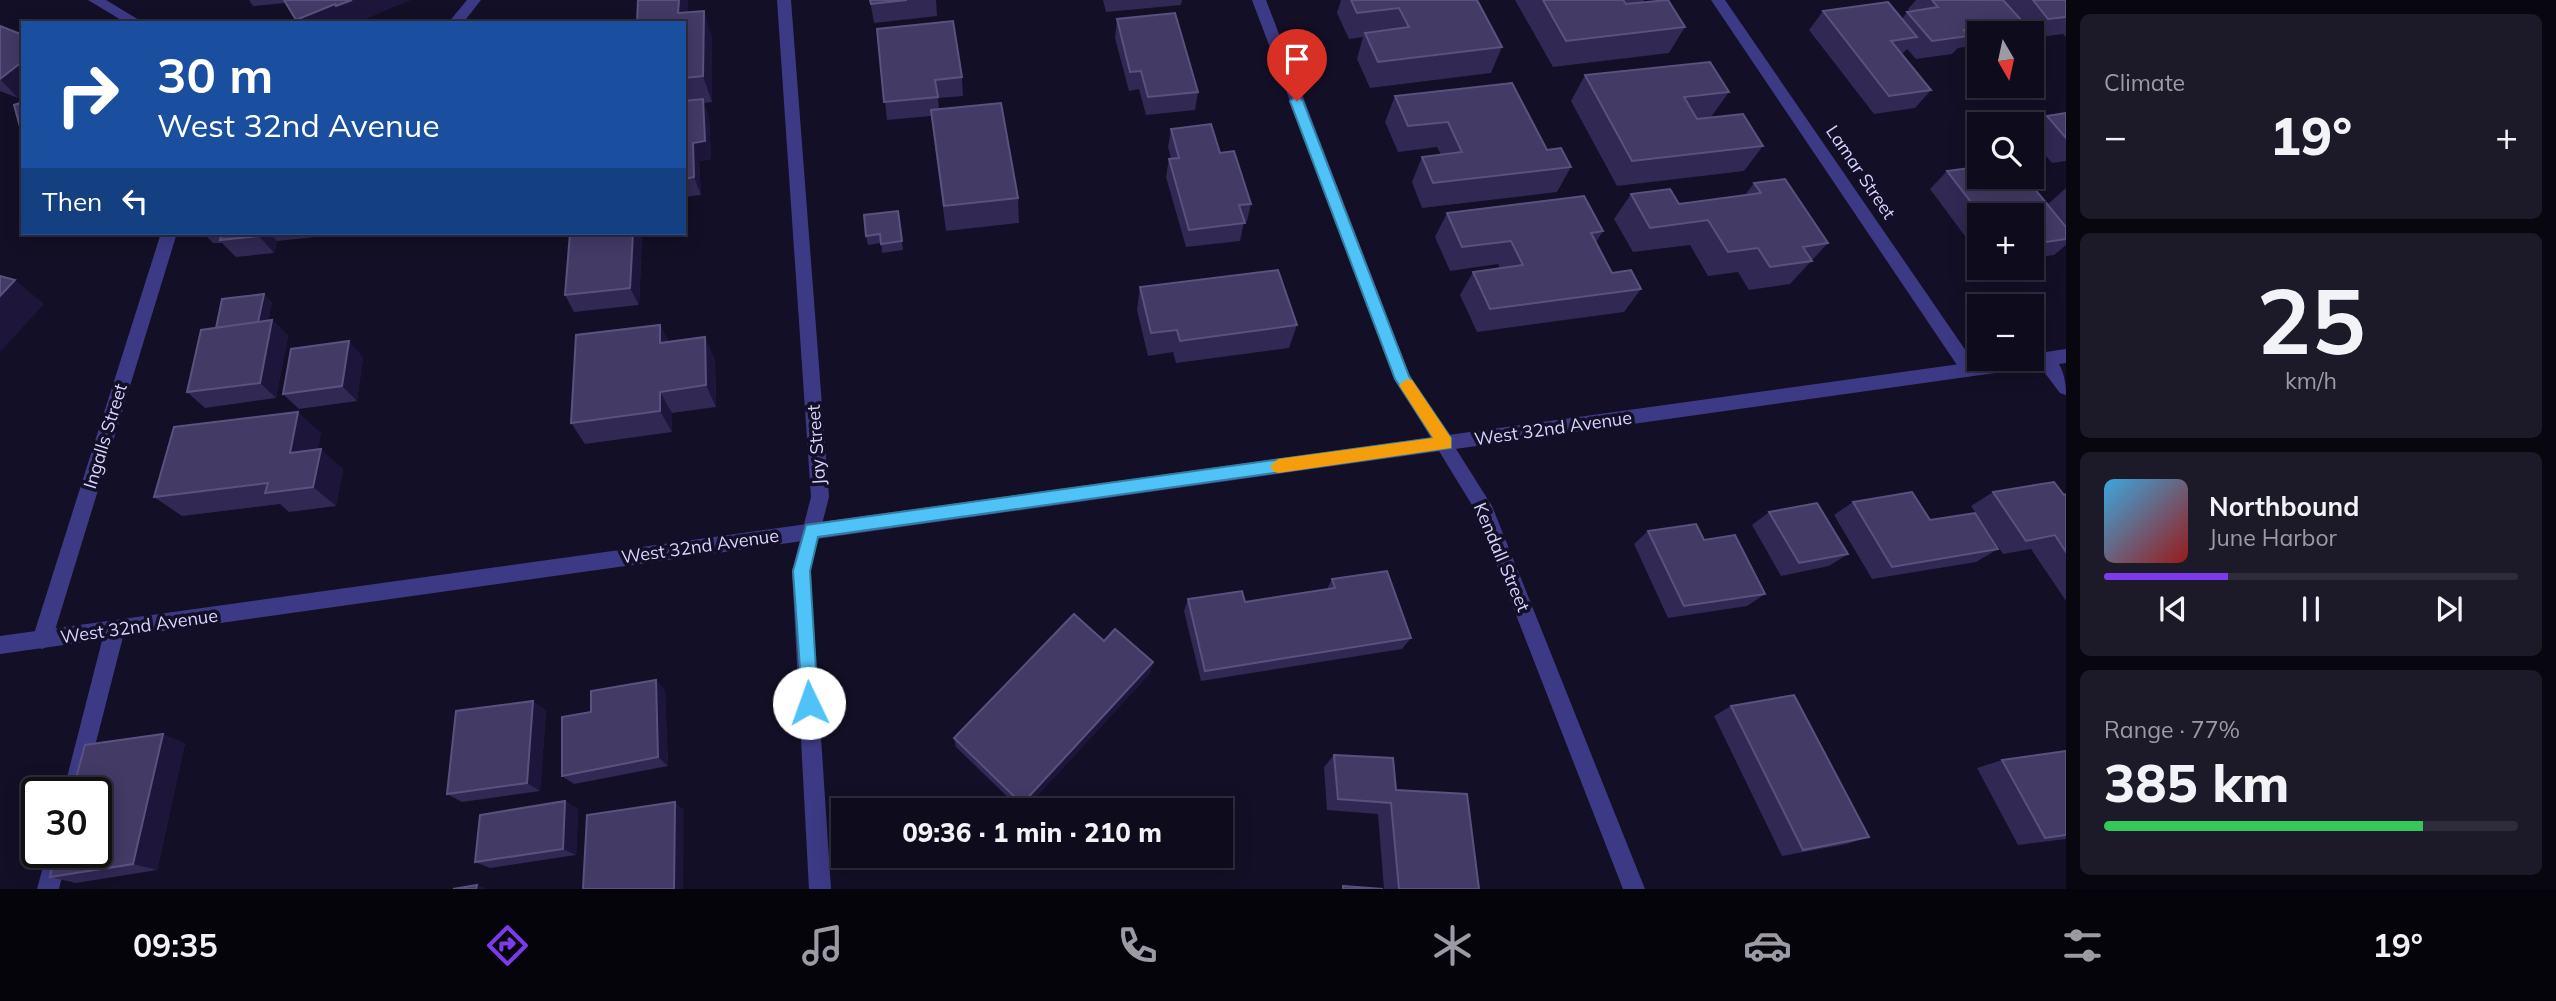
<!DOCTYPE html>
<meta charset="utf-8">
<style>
:root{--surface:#0e0b1c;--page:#1c1929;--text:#f1f3f6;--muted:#9b9ba3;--line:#2e2b3b;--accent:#7c3aed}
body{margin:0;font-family:Mulish,sans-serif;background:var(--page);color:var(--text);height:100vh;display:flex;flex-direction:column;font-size:26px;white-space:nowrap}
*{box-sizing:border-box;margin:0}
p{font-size:23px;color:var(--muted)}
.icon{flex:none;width:38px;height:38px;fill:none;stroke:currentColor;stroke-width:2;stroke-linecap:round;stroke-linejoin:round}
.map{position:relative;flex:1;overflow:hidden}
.details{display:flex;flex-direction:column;gap:14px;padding:14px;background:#08060f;width:490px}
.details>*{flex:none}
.guide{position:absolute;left:21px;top:21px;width:665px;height:214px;border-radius:0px;box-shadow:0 4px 18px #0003,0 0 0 2px var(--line);background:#1a4fa0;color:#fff;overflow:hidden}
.needle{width:46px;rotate:171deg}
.tools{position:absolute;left:1967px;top:21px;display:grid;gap:14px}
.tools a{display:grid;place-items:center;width:77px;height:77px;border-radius:0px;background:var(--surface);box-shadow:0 4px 18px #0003,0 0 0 2px var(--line);font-size:35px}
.speed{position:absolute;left:21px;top:777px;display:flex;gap:14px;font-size:35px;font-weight:700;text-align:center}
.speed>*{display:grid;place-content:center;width:91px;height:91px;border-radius:50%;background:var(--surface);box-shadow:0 4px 18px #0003,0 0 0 2px var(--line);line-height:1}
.speed .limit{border:4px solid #111;border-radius:10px;background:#fff;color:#111}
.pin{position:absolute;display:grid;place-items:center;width:60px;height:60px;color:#fff;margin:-72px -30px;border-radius:50% 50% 50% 0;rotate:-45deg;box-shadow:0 0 7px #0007}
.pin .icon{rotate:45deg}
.me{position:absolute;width:77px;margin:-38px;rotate:357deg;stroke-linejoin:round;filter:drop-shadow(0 0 5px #0008)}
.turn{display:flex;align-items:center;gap:24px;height:147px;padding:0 21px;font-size:32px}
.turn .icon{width:91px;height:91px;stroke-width:2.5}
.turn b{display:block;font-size:49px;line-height:60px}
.then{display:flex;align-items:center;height:66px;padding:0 21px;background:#0003;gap:14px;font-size:26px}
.big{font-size:52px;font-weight:800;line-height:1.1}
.details .widget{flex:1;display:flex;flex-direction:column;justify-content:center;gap:10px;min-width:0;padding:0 24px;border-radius:10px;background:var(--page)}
.details .dial{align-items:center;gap:0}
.dial b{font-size:91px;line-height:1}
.song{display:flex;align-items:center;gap:21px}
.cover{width:84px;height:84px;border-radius:10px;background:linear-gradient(135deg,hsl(200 70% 55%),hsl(0 70% 35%))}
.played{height:7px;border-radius:4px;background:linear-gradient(90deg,var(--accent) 30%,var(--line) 30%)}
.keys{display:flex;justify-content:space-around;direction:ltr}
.heat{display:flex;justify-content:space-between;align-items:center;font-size:38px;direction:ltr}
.charge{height:10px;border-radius:5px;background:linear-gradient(90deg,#34c759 77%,var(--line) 0)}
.trip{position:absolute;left:831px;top:798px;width:402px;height:70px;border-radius:0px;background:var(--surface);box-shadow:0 4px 18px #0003,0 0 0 2px var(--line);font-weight:800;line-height:70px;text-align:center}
.tabs{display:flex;height:112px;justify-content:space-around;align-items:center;background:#06040b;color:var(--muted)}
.tabs .icon{width:49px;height:49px}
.tabs .selected{color:var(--accent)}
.tabs b{font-size:32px;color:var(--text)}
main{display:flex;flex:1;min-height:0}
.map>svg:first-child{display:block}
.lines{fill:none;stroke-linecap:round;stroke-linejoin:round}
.service{fill:#3d3a85;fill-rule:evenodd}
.minor{fill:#3d3a85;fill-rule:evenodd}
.tertiary{fill:#3d3a85;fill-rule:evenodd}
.wall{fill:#312854}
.shaded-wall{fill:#1d163a}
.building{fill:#433a66;stroke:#5a527e;stroke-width:2}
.route{fill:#4fc3f7;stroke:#337fa1;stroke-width:2}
.slow{fill:#f59e0b}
.labels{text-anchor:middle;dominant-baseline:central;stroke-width:7;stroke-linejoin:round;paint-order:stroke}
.street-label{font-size:18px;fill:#d9d4ff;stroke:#130f26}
</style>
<main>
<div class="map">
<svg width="2066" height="889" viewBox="0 0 2066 889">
<rect width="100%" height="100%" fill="#130f26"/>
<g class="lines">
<g class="service">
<path d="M115 620 122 623 125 629 83 793H63L105 629 108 623Z"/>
<path d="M47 852H68L59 889H37Z"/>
</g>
<g class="minor">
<path d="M88 0H106L144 23H126Z"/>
<path d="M467 0H481L463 23H448Z"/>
<path d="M777 0H791L829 497 810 571 831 889H809L792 571 811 497Z"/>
<path d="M1252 0H1266L1410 376 1492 506 1645 889H1623L1475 510 1395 379Z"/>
<path d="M1711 0H1725L1975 364 1977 369 1975 374H1963Z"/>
<path d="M161 233H177L52 640 49 646 42 649 35 646 32 640Z"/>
<path d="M2044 352C2062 358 2066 379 2066 395L2060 393 2038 364 2036 359 2038 354Z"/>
</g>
<path class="tertiary" d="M2066 349V363L0 654V636L1996 359H2032V354Z"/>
</g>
<g class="wall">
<path d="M249 0H410L355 23H298L285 3 253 6Z"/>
<path d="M870 0H936L937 16 874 23Z"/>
<path d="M1103 0H1182L1181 5 1106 12Z"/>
<path d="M1341 0H1477L1502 47 1491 73 1370 88 1357 59 1363 37 1349 39 1337 13Z"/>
<path d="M1515 0H1644L1643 2 1685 27 1669 53 1553 67Z"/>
<path d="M1916 0H2066V37L2063 34 2032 38V33H2027L2020 25 2013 33H1979V45L1958 48 1952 54 1916 59 1907 49 1902 54 1931 90 1915 108 1874 114 1809 30 1823 11 1902 19 1907 12 1910 11 1908 9Z"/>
<path d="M688 12 712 37V102L704 103 709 117 711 159 699 161 701 195 684 197V23Z"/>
<path d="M1117 19 1198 92 1195 110 1146 115 1139 89 1129 91 1115 38Z"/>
<path d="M0 26 18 98 0 91Z"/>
<path d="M877 29 962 77 963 96 938 98 939 109 1018 198 1019 223 946 231 931 116 887 120Z"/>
<path d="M1585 75 1729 92 1711 117 1763 146 1744 171 1617 186 1571 101Z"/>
<path d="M1395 96 1547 150 1571 167 1557 192 1422 208 1412 182 1422 157 1441 155 1437 147 1398 152 1385 122Z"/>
<path d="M2066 113V161L2052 163 2032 139V130L2047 116Z"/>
<path d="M1171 129 1220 153 1251 204 1247 221 1244 222 1240 241 1186 247 1166 177 1169 159 1171 158 1168 147Z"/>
<path d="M1947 171 2065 226 2048 204 2066 188V245L2054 255 2032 258V215H1979V255L1930 189Z"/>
<path d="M1754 183 1828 243 1790 284 1749 290 1738 272 1708 276 1690 245 1633 252 1614 219 1631 194 1679 204 1745 195Z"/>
<path d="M898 211 903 250 882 253 881 243 868 245 866 236Z"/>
<path d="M1447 213 1603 231 1596 242 1612 273 1641 289 1624 312 1477 332 1460 295 1473 272 1500 268 1498 264 1450 271 1435 237Z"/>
<path d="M203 233H336L335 235 277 241 274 253 236 257 222 243H213Z"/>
<path d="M570 233H641L642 235 639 305 574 312 565 295Z"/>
<path d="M1140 287 1297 325 1289 348 1176 363 1173 352 1148 356 1137 310Z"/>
<path d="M264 294 272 303 268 321 272 320 288 336 276 398 205 408 187 392 216 328Z"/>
<path d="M660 325 668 341 715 359 716 407 672 413V432L585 444 571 423Z"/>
<path d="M363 357 357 401 299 409 283 394Z"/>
<path d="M321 433 317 450 343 469 336 506 289 512 280 504 182 516 154 497Z"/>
<path d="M1993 492 2066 494V601L2031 549 2003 554 1971 506Z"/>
<path d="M1853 502 1930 520 1998 549 1976 562 1872 579 1834 515Z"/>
<path d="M1769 512 1848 554 1829 566 1781 576 1752 525Z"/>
<path d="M1648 531 1704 540 1765 594 1747 606 1668 618 1634 544Z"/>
<path d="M1332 579 1411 638 1402 649 1201 681 1184 611 1188 599 1245 602 1327 589Z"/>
<path d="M1104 641 1153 662 1150 673 1024 810H1021L956 747 954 738Z"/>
<path d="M665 690 668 766 574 784 562 776 591 712Z"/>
<path d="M533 701 546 711 540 791 462 802 447 794Z"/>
<path d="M1731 706 1869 837 1847 844 1782 856 1714 716Z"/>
<path d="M185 743 157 870 76 883 50 877Z"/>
<path d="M2066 751V839L2018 845 1977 768 2002 760Z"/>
<path d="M1334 755 1396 790 1479 889H1384L1378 814 1327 810 1324 767Z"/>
<path d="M565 801 578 809 576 855 490 868 475 862Z"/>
</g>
<g class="shaded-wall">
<path d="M352 0H410L355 23H298L296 20 335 4Z"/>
<path d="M679 0H688L687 39 678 13Z"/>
<path d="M704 11 712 37V102L703 76Z"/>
<path d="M23 61V95L18 98 0 79Z"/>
<path d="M703 99 709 117 711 159 699 161 701 195 694 177 693 143Z"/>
<path d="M260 233H270L277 241 274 253 259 236Z"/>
<path d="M633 233H641L642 235 639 305 630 288Z"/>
<path d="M15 280 44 304 0 352V296Z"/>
<path d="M264 294 272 303 265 336 257 328Z"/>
<path d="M272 320 288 336 276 398 260 383Z"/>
<path d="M660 325 671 347 660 343Z"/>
<path d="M705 337 715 359 716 407 706 385Z"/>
<path d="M349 341 363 357 357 401 342 386Z"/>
<path d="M660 392 672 413V432L660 411Z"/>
<path d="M298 412 321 433 313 473 290 453Z"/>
<path d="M321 449 343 469 336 506 313 487Z"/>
<path d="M1153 662 1150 673 1024 810H1023L1022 804Z"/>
<path d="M656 680 665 690 668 766 658 757Z"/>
<path d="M533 701 546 711 540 791 527 783Z"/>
<path d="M163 734 185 743 157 870 133 864Z"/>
<path d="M565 801 578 809 576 855 563 849Z"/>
<path d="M675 802 684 810 683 889H674Z"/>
<path d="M477 885 488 889H476Z"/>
</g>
<g class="building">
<path d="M284 0H352L336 6 335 4 296 20Z"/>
<path d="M638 0H679L678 13 704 11 703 76 684 78V23H637Z"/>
<path d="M870 0H907L871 4Z"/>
<path d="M1351 0H1477L1502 47 1378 62 1365 33 1409 27 1399 8 1357 13Z"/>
<path d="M1543 0H1623L1626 4 1668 0 1685 27 1566 41Z"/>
<path d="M1932 0H2003L2023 22 1964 30 1968 36 1932 41 1907 12 1938 7Z"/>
<path d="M2033 0H2066V17L2048 19Z"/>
<path d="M1888 2 1917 37 1891 41 1931 90 1889 96 1823 11Z"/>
<path d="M1175 13 1198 92 1148 97 1141 71 1130 72 1117 19Z"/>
<path d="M953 21 962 77 935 80 938 97 884 102 877 29Z"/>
<path d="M0 26 23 35V42L21 43 23 44V61L0 79Z"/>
<path d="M1710 62 1729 92 1684 97 1697 119 1743 114 1763 146 1632 161 1585 75Z"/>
<path d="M1512 83 1547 150 1561 148 1571 167 1433 183 1422 157 1462 152 1448 122 1408 126 1395 96Z"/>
<path d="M703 99 705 141 693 143 694 177 684 179V101Z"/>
<path d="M23 102V138L14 105Z"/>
<path d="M1001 103 1018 198 944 206 931 110Z"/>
<path d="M2066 113V138L2047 116Z"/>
<path d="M1211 124 1220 153 1234 151 1251 204 1239 205 1245 223 1189 230 1169 159 1179 158 1171 129Z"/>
<path d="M1979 167V177H2025L2066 227V239L2032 244V215H1981L1947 171Z"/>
<path d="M1785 179 1828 243 1803 247 1812 261 1770 267 1758 248 1728 252 1708 220 1650 228 1631 194 1670 189 1679 204 1761 193 1754 183Z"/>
<path d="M1584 196 1603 231 1591 233 1612 273 1631 270 1641 289 1490 309 1473 272 1523 265 1511 241 1462 247 1447 213Z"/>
<path d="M898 211 902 241 881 244 880 234 866 236 864 215Z"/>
<path d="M222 233H260L259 236 220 240Z"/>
<path d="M570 233H633L630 288 565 295Z"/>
<path d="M1278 270 1297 325 1180 341 1177 330 1151 333 1140 287Z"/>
<path d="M0 276 15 280 0 296Z"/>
<path d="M264 294 258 322 216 328 222 299Z"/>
<path d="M272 320 260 383 187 392 201 330Z"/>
<path d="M660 325V343L705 337 706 385 660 392V411L571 423 576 335Z"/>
<path d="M349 341 342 386 283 394 291 349Z"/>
<path d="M298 412 290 453 321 449 313 487 265 493 268 483 154 497 174 427Z"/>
<path d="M2054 482 2064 495 2066 494V552L2055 535 2026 541 1993 492Z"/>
<path d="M1912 492 1930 520 1975 513 1998 549 1892 567 1853 502Z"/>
<path d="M1817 503 1848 554 1799 563 1769 512Z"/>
<path d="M1696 524 1704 540 1735 535 1765 594 1684 606 1648 531Z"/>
<path d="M1387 571 1411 638 1205 671 1188 599 1242 591 1245 602 1335 588 1332 579Z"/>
<path d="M1074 614 1104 641 1115 629 1153 662 1022 804 954 738Z"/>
<path d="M656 680 658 757 562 776V717L591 712V691Z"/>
<path d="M1794 695 1869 837 1803 850 1731 706Z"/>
<path d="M533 701 527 783 447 794 456 711Z"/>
<path d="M163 734 133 864 50 877 56 852H96V793H72L85 745Z"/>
<path d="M2066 751V835L2045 838 2002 760Z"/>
<path d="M1334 755 1393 758 1396 790 1467 794 1479 889H1399L1391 803 1338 799Z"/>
<path d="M565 801 563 849 475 862 480 815Z"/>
<path d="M675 802 674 889H583L587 815Z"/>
<path d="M477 885 476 889H453Z"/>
<path d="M1343 886 1383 889H1343Z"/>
</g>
<path class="route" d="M1297 96 1303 101 1409 376 1451 438V448L818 537 810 571 818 703 815 710 809 712 803 710 793 571 806 525 1433 438 1395 379 1290 101Z"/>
<path class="slow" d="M1407 379 1412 380 1451 438V448L1278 473 1273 471 1270 466 1278 459 1433 438 1399 385Z"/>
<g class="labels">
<g class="street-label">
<text transform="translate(1861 172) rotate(56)">Lamar Street</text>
<text transform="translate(1553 428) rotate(-8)">West 32nd Avenue</text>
<text transform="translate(105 436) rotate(-73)">Ingalls Street</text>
<text transform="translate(816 445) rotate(-94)">Jay Street</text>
<text transform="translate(700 546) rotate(-8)">West 32nd Avenue</text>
<text transform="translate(1502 557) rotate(67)">Kendall Street</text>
<text transform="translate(139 626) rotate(-8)">West 32nd Avenue</text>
</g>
</g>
</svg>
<div class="tools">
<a><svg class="needle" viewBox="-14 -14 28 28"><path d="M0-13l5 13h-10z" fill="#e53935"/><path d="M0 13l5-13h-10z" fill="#9b9ba3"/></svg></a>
<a><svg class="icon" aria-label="search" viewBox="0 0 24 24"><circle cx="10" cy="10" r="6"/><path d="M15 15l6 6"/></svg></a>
<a>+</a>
<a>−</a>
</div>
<div class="speed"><div class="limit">30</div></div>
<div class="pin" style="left:1297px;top:101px;background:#d93025"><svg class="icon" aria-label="arrive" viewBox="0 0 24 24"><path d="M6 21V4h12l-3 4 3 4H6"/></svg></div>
<svg class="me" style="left:809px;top:703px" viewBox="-20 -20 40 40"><circle r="19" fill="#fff"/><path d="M0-13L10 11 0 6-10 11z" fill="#4fc3f7"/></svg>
<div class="trip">09:36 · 1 min · 210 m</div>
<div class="guide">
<div class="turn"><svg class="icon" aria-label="right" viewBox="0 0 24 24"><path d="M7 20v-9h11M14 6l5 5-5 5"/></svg><div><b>30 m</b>West 32nd Avenue</div></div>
<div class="then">Then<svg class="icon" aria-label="left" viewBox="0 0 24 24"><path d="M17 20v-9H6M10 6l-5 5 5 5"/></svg></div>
</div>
</div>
<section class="details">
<div class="widget"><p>Climate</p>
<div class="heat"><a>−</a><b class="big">19°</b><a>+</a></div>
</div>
<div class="widget dial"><b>25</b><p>km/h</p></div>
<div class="widget">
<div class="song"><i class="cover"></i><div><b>Northbound</b><p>June Harbor</p></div></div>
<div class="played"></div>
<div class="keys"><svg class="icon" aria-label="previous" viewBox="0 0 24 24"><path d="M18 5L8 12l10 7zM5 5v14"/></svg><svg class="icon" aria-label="pause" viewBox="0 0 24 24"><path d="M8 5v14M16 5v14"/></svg><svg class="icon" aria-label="next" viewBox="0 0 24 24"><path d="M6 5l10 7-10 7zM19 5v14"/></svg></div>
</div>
<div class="widget"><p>Range · 77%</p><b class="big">385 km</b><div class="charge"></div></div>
</section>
</main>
<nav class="tabs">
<b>09:35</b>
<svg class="icon selected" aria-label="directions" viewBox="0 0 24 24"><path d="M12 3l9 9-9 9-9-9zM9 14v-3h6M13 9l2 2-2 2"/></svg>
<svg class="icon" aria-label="music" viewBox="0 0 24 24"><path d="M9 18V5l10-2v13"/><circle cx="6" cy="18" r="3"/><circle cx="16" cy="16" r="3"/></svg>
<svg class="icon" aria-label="phone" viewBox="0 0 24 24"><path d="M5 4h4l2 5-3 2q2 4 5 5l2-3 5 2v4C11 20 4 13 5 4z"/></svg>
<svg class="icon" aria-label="climate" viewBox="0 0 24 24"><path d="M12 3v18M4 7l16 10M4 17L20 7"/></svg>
<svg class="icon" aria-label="car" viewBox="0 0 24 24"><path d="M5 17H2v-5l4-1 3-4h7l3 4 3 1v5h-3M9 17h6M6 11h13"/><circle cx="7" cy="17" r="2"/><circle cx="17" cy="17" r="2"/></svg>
<svg class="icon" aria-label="filters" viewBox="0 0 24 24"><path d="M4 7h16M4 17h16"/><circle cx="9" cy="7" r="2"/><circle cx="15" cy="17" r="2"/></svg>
<b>19°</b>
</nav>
